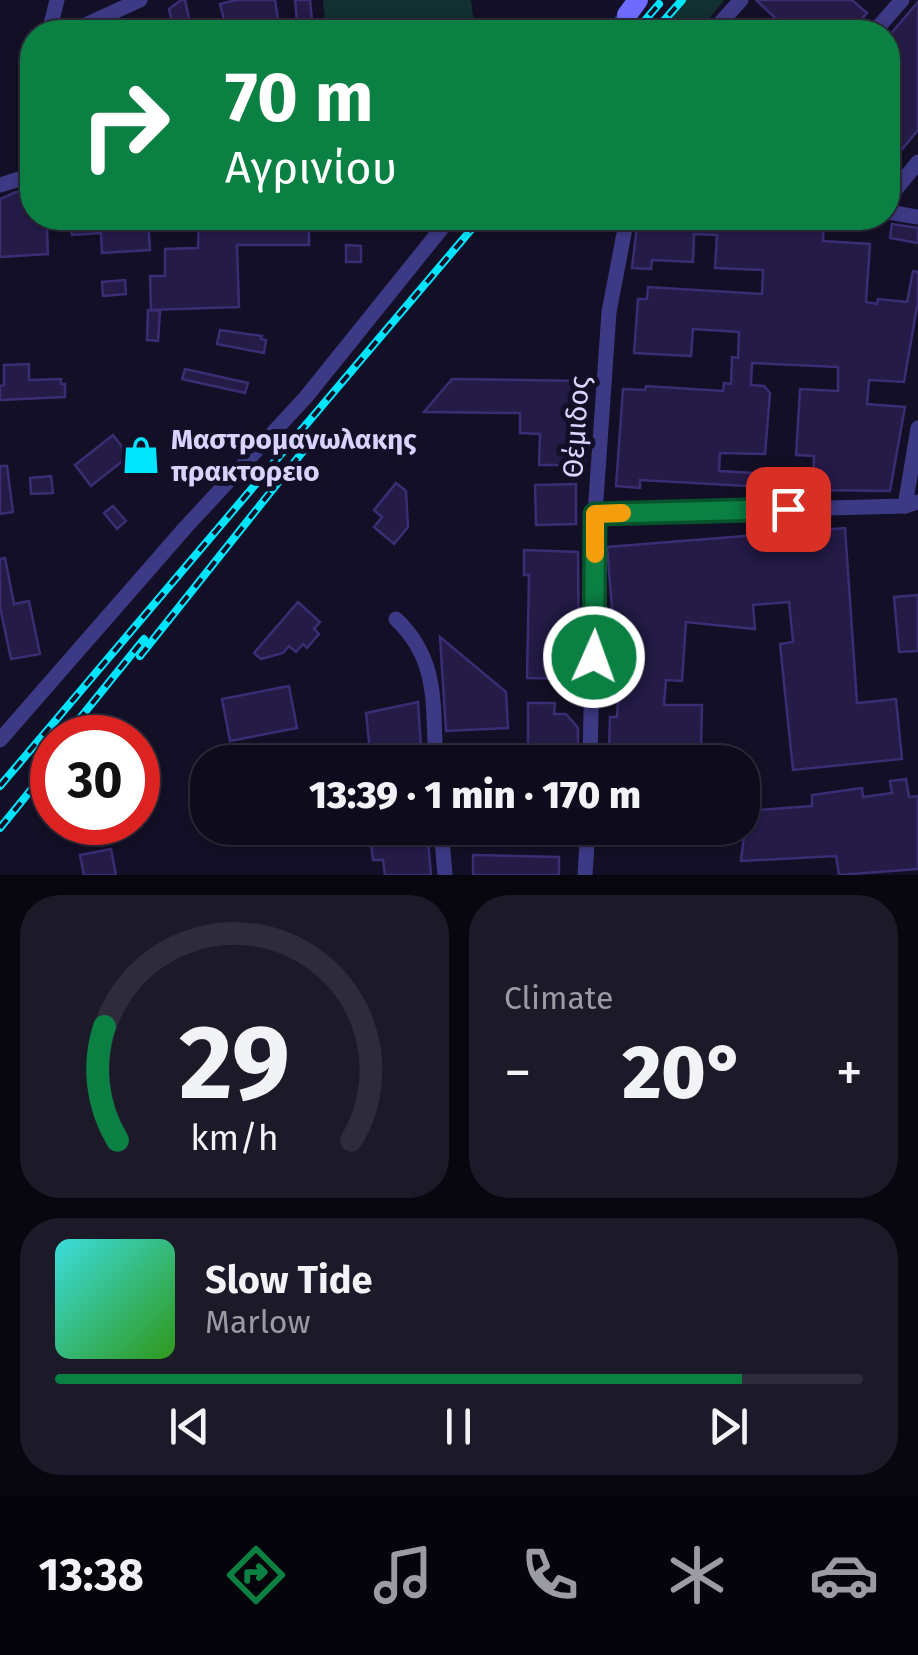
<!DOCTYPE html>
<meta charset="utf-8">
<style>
:root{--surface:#0e0b1c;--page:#1c1929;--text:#f1f3f6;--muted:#9b9ba3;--line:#2e2b3b;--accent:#0b8043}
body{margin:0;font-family:"Fira Sans",sans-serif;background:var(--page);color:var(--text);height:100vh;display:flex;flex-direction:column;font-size:38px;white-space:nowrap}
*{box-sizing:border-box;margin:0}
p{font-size:32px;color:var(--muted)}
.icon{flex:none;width:55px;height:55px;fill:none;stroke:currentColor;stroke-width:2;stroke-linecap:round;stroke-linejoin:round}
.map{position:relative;height:875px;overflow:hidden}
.side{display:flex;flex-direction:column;gap:20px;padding:20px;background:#08060f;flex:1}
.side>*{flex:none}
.guide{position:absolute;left:20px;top:20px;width:880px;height:210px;border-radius:40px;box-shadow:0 2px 8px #0004,0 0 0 2px var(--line);background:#0b8043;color:#fff;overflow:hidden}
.speed{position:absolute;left:30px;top:715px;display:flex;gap:20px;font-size:50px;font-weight:700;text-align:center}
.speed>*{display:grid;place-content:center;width:130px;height:130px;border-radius:50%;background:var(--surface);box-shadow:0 2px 8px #0004,0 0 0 2px var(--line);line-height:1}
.speed .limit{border:15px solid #d22;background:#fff;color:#111}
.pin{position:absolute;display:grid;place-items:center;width:85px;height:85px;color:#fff;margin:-42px;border-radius:20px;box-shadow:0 5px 15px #0006}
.me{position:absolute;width:110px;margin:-55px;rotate:2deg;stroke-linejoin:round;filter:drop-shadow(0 0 8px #0008)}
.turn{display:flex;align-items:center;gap:35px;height:210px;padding:0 40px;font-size:45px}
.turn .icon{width:130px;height:130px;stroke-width:2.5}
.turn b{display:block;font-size:70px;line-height:85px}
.big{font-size:75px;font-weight:800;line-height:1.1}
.side .tile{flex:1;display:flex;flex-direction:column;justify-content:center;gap:15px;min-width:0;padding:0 35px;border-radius:40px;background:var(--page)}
.side .dial{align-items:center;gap:0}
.dial svg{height:260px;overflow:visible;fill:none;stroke:var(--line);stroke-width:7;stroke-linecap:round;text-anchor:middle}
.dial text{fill:var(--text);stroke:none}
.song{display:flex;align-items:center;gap:30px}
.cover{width:120px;height:120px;border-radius:15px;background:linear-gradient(135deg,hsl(180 70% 55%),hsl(110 70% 35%))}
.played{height:10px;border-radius:5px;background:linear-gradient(90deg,var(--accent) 85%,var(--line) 85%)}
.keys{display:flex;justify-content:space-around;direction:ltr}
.heat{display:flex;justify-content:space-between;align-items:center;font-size:55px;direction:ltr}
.side .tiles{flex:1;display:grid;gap:20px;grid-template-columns:1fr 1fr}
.tile:last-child{grid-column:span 2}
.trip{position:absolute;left:190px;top:745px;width:570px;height:100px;border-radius:40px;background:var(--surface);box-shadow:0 2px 8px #0004,0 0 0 2px var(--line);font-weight:800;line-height:100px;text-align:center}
.menu{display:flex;height:160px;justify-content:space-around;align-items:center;background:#06040b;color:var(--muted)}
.menu .icon{width:70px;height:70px}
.menu .on{color:var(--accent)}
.menu b{font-size:45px;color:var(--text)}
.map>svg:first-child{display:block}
.green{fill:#12302f}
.building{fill:#241b47;stroke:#3b2d73;stroke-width:2.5}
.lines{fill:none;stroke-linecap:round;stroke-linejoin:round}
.street{stroke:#3d3a85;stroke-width:15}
.secondary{stroke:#6f6bff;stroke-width:20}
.rail-casing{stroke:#00e5ff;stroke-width:8}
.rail{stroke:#130f26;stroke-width:4;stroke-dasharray:11;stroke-linecap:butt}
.route-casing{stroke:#07532c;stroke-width:25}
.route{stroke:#0b8043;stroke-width:18}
.slow{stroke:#f59e0b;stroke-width:18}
.labels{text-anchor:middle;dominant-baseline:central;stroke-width:10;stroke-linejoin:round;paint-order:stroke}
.street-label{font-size:28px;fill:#d9d4ff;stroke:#130f26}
.poi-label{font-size:28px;font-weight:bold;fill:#d9d4ff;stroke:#130f26;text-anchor:start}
</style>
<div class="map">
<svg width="918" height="875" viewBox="0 0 918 875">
<rect width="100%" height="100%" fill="#130f26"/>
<g class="green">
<path d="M323 0H471L475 32H326Z"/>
<path d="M686 0H724L698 32H659Z"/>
</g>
<g class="building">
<path d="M181 0H185L192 32H174L169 9Z"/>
<path d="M236 0H275L280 32H227L220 4Z"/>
<path d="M295 0H310L313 32H298Z"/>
<path d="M756 0H852L867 13 850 32H779L784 26Z"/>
<path d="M918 2V130L888 166V37Z"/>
<path d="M32 191V218H148L150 250 102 253 101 233 72 235 71 228 47 229 48 254 0 257V199L16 192Z"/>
<path d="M199 218H309V245H237L239 307 151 310 150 276H165V249L198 248Z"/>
<path d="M638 218 824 222 823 241 870 244 866 302 877 304 878 299 907 302 913 271 918 272V301L904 382 869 380 867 404 905 407 890 491 813 490 814 456 796 455 800 389 838 391V367L752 363 751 385 764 386 770 393 765 454 720 453 719 471 793 475 792 498 781 497V489L747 486 640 480V488L616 486 623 389 645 390 646 386 723 391 724 383 731 384 732 357 738 358 739 332 693 329 691 356 634 353 638 299H647L648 287 762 294 763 270 715 268 717 235 694 234 693 262 652 260 651 269 632 268Z"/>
<path d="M892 224 918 228V243L890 238Z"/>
<path d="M346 245 361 246V262H346Z"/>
<path d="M125 280 126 294 103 296 102 282Z"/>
<path d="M148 310 160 311 158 341 147 340Z"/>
<path d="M220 330 262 336 261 339 266 340 264 353 217 344Z"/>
<path d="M29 364V380L61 379V384H65V397L0 400V386L4 385V365Z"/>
<path d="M185 369 248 383 245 393 182 379Z"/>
<path d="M452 379 586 381 585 465H539L540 434 520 433V413L424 412Z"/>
<path d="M113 435 129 456 91 486 75 465Z"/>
<path d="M0 466H7L13 512 0 514Z"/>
<path d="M51 476 53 493 31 494 30 478Z"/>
<path d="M396 483 406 491 408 527 394 544 374 527 382 517 374 510Z"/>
<path d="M576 484V524L536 525 535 485Z"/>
<path d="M113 506 126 521 117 529 104 513Z"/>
<path d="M845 528 857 703 896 699 902 759 793 770 780 644 793 642 789 602 753 605 755 629 686 622 682 681 666 680 664 705H702L701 746H688V762H623L609 751 610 717H617L619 682 603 681 604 633H614L607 547Z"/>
<path d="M524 550 578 552 579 679 527 678 529 575H524Z"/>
<path d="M5 558 14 604 29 601 40 654 11 659 0 607V559Z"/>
<path d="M918 595V651L899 652 894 597Z"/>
<path d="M298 602 320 622 314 629 319 634 307 648 303 644 296 652 289 646 283 653 261 659 254 653Z"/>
<path d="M440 637 506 692 508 728 446 731Z"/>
<path d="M289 686 297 728 230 741 222 699Z"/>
<path d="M418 702 422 762H371L366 713Z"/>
<path d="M528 703H555L554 714H566L578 728V762H528Z"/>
<path d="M906 779 909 797 918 796V869L839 875 836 856 741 861 747 811 812 806V795L862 788 863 797 892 793 890 781Z"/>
<path d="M369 828H427L431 875H385L383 860H373Z"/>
<path d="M111 849 116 875H84L80 855Z"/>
<path d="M473 855 559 857V875H473Z"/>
</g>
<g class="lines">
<g class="street">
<path d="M49 32 57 0"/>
<path d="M70 32 140 0"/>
<path d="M612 32 627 15 635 32"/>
<path d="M712 32 741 0"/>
<path d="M874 32 902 0"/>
<path d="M0 185 32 175"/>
<path d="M888 199 918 162"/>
<path d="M888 212 918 217"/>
<path d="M905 506 918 428"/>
<path d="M595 514 905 506 918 502"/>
<path d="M396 619C440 661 432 706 436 762"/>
<path d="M0 740 185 528 306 397 450 218"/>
<path d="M590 762 595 514 609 312 627 218"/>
<path d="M441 828 445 875"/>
<path d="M585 875 588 828"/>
</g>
<path class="secondary" d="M627 15 638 0"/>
<g class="rail-casing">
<g id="rail">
<path d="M635 32 659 4"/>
<path d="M654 32 682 0"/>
<path d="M140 656 308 445"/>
<path d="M64 738 144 639"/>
<path d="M0 786 481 218"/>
<path d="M0 828 52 764"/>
</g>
</g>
<use href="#rail" class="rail"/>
</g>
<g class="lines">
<g class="route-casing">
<path id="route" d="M594 657 595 514 788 509"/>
</g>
<use href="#route" class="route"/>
<path class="slow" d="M595 554V514L622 513"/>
</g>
<defs>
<g id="shop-bare" transform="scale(3)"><path d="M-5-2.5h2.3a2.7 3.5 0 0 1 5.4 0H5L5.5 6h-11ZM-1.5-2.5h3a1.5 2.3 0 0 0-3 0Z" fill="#00e5ff" stroke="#130f26" stroke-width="2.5" paint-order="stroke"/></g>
</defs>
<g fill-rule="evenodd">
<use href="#shop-bare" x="141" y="455"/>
</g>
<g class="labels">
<g class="street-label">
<text transform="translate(576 427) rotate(-86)">Θέμιδος</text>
</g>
<g class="poi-label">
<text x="171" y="439">Μαστρομανωλακης<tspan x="171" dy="32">πρακτορειο</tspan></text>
</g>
</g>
</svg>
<div class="speed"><div class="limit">30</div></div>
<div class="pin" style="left:788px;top:509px;background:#d93025"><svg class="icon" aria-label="arrive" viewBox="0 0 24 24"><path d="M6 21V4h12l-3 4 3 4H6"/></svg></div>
<svg class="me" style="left:594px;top:657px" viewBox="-20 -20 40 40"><circle r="17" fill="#0b8043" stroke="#fff" stroke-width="3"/><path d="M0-11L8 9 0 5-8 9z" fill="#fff"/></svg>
<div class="trip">13:39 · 1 min · 170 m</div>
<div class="guide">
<div class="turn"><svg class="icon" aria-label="right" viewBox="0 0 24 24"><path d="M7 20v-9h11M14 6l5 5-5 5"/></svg><div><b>70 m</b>Αγρινίου</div></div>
</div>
</div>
<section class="side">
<div class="tiles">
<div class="tile dial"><svg viewBox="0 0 100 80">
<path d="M14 69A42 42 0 1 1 86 69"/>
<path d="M14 69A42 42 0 0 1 10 34" stroke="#0b8043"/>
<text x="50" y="56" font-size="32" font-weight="700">29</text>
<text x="50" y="72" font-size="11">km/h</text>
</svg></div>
<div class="tile"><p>Climate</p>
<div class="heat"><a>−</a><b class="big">20°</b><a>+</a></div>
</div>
<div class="tile">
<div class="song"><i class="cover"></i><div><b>Slow Tide</b><p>Marlow</p></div></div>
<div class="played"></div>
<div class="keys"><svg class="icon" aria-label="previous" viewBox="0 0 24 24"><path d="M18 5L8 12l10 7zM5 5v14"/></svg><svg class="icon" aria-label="pause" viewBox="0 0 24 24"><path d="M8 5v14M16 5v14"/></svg><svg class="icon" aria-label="next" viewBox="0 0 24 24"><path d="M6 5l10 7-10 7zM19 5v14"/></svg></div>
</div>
</div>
</section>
<nav class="menu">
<b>13:38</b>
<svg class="icon on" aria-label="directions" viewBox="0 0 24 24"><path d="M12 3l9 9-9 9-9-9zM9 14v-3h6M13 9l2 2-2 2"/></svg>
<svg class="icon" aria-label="music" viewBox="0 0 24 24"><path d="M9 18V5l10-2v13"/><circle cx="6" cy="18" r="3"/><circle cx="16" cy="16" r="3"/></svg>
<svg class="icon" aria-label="phone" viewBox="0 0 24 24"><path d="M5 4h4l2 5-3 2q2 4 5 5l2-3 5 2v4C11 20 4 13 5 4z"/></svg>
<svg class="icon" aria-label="climate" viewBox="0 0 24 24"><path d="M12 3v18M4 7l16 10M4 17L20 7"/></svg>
<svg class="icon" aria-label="car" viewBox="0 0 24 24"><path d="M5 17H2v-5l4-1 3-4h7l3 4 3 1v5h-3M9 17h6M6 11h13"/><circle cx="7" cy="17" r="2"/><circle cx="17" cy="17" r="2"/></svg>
</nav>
